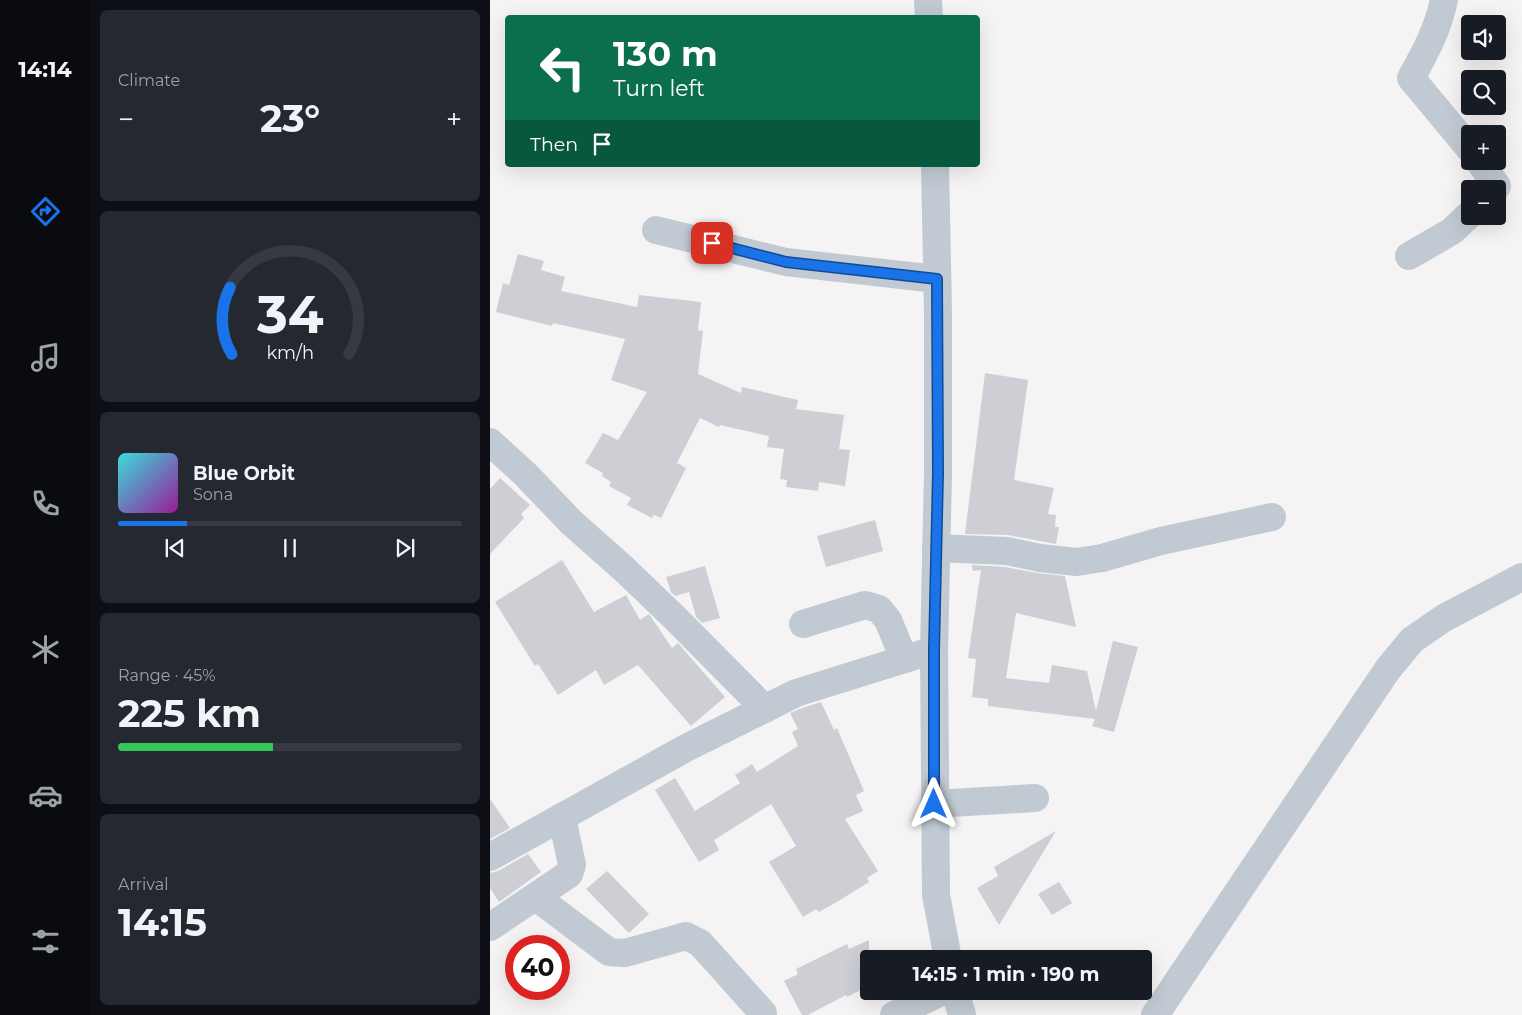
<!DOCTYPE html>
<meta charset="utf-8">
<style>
:root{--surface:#171b24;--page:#242831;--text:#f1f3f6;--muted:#9ea1a6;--line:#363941;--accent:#1a73e8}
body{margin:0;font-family:Montserrat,sans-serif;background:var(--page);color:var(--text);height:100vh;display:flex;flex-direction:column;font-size:19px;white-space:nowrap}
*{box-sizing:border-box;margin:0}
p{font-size:16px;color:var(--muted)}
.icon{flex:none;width:28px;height:28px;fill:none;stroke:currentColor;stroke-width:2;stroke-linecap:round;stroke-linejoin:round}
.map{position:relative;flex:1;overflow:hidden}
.sheet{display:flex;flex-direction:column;gap:10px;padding:10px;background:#0d0f14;width:400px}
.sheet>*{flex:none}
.hud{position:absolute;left:15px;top:15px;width:475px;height:152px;border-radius:5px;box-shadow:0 5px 20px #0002;background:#0b6e4f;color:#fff;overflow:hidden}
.buttons{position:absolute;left:971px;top:15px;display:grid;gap:10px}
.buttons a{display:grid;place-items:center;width:45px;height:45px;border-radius:5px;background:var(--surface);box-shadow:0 5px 20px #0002;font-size:25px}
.speed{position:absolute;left:15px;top:935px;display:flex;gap:10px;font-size:25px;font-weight:700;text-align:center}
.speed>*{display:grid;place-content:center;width:65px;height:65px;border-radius:50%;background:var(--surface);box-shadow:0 5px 20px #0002;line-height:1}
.speed .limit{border:8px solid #d22;background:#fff;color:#111}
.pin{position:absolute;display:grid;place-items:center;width:42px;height:42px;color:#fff;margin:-21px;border-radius:10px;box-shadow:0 2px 8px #0006}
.me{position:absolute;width:55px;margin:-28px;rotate:0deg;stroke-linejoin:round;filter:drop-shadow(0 0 4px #0008)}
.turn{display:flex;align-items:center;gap:18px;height:105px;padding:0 25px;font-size:22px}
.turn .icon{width:65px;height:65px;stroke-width:2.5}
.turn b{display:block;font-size:35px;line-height:42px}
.then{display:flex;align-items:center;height:48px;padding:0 25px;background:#0003;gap:10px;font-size:19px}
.big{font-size:38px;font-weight:700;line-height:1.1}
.sheet .card{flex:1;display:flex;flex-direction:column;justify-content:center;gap:8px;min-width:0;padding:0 18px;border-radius:8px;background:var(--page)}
.sheet .dial{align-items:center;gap:0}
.dial svg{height:130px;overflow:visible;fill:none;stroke:var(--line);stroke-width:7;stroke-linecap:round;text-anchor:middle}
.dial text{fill:var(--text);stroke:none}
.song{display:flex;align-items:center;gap:15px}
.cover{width:60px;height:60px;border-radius:8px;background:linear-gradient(135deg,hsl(180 70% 55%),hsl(300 70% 35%))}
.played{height:5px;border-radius:2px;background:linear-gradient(90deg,var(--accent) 20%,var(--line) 20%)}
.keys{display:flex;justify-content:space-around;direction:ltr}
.heat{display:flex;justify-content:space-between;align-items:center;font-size:28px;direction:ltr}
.charge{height:8px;border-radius:4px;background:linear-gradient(90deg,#34c759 45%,var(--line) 0)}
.trip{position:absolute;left:370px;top:950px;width:292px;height:50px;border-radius:5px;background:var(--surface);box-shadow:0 5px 20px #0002;font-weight:700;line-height:50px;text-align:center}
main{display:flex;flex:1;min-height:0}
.tabs{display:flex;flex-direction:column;width:90px;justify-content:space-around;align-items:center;background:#090b0e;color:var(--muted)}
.tabs .icon{width:35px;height:35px}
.tabs .current{color:var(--accent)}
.tabs b{font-size:22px;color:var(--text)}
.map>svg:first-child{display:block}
.building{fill:#cdcfd5}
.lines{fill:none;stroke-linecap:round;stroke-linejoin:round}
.minor{stroke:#c1cad2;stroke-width:28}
.route-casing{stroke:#114b97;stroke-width:12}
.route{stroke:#1a73e8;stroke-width:9}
</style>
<main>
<nav class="tabs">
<b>14:14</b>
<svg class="icon current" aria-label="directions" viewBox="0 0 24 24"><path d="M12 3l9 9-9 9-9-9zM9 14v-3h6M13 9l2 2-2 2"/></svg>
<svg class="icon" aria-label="music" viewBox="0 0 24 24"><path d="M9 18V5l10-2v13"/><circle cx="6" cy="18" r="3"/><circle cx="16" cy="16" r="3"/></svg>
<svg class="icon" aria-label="phone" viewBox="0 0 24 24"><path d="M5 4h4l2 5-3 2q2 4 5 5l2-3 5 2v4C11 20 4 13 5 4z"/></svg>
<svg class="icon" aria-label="climate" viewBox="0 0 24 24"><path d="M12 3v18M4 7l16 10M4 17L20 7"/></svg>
<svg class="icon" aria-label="car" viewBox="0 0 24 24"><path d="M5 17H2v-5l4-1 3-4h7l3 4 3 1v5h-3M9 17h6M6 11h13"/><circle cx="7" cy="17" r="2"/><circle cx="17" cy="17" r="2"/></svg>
<svg class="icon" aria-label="filters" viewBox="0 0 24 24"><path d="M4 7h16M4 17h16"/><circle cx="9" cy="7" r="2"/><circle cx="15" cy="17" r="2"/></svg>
</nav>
<section class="sheet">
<div class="card"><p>Climate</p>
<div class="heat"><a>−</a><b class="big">23°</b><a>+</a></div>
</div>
<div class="card dial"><svg viewBox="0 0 100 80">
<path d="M14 69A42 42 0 1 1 86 69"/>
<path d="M14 69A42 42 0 0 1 13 28" stroke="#1a73e8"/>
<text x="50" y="56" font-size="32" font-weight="700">34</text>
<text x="50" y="72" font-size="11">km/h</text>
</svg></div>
<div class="card">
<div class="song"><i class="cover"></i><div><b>Blue Orbit</b><p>Sona</p></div></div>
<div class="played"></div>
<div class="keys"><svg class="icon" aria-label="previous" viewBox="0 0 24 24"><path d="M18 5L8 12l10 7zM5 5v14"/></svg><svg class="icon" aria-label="pause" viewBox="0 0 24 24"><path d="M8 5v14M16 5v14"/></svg><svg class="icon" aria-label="next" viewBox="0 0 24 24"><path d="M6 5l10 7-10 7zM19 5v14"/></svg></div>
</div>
<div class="card"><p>Range · 45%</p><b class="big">225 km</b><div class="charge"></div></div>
<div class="card"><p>Arrival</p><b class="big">14:15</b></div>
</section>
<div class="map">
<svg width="1032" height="1015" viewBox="0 0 1032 1015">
<rect width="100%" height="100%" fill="#f5f3f3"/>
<g class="building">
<path d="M28 254 54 261 51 270 75 277 71 291 147 307 149 295 211 302 208 330 213 331 208 374 251 393 252 387 308 400 306 409 354 415 349 449 360 450 355 486 329 482 328 491 296 487 297 480 290 479 294 449 277 447 279 436 230 425 229 427 210 418 187 463 196 468 171 518 164 515 162 518 137 505 141 498 119 486 121 482 112 476 113 473 95 463 113 433 128 440 157 392 121 380 135 339 63 323 62 326 6 312 13 283 19 285Z"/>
<path d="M495 373 538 380 524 480 564 488 558 514 566 515 565 527H569L566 544 518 535 475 534Z"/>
<path d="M10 478 40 505 31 514 34 518 0 554V489Z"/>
<path d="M385 520 393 551 336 567 327 536Z"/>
<path d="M72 560 104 612 136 595 150 620 159 614 182 648 188 643 235 697 201 726 148 665 114 685 106 670 68 695 48 664 45 666 5 602Z"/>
<path d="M482 565 515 567 547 573 575 576 586 627 526 613 516 678 559 683 562 665 597 671 606 711 623 641 648 647 624 732 602 726 605 719 498 706V699L482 697 486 659 478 658 491 570 483 571Z"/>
<path d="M215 566 230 618 212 623 206 617 199 592 185 596 181 592 176 577Z"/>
<path d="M331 702 344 730 347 728 374 791 366 795 373 811 355 819 388 871 377 878 379 882 350 900 329 912 326 909 313 917 279 862 306 846 281 804 224 840 229 850 209 862 165 790 185 778 205 811 250 783 245 775 262 764 267 772 308 746 302 732 308 729 300 713 312 708Z"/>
<path d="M0 799 20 828 0 839Z"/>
<path d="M566 831 509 925 487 888 508 876 504 867Z"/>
<path d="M38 854 51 872 9 902 0 888V873L8 871Z"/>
<path d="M117 871 159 914 139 933 96 889Z"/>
<path d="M569 882 582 903 562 915 548 894Z"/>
<path d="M379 940V986L357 997 356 995 318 1015H312L294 981 308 974 306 969 357 944 359 949Z"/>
</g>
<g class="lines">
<g class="minor">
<path d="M438 0 439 18"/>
<path d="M954 0C948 29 935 53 921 78L980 149"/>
<path d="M989 161 1007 186 1005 189"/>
<path d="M445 165 448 313V473L444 650 446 895 458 959"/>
<path d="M166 230 296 262 447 279"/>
<path d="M919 256 962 231 980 214"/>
<path d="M0 442 35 474 81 522 135 570 185 618 275 709"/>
<path d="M446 548 517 551 550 558 587 562 612 558 671 541 782 517"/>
<path d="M313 624 375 605 389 609 398 620 414 659"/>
<path d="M444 804 545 798"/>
<path d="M0 857 196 748 306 693 444 650"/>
<path d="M46 897 119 952 135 953 196 936 210 943 273 1013"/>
<path d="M0 927 79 874 82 865 72 817"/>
<path d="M465 991 472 1015"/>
<path d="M404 1015 453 991"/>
<path d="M665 1015 898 669 922 640 954 618 1032 577"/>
</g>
</g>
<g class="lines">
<g class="route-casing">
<path id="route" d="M222 243 296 262 447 279 448 473 444 650V804"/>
</g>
<use href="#route" class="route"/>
</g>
</svg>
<div class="buttons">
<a><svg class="icon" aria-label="sound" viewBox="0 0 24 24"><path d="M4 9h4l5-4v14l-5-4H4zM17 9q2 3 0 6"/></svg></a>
<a><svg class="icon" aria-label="search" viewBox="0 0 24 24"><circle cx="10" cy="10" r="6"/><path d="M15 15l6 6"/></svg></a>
<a>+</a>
<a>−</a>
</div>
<div class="speed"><div class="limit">40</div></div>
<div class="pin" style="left:222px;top:243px;background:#d93025"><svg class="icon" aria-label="arrive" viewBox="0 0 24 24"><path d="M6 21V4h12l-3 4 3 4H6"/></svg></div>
<svg class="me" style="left:444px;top:804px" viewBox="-20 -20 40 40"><path d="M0-17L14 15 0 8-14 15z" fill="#1a73e8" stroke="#fff" stroke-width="4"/></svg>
<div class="trip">14:15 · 1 min · 190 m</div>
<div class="hud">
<div class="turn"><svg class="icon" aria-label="left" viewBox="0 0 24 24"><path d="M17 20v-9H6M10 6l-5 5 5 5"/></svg><div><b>130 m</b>Turn left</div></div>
<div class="then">Then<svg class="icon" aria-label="arrive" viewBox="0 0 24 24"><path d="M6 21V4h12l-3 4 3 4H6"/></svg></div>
</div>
</div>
</main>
